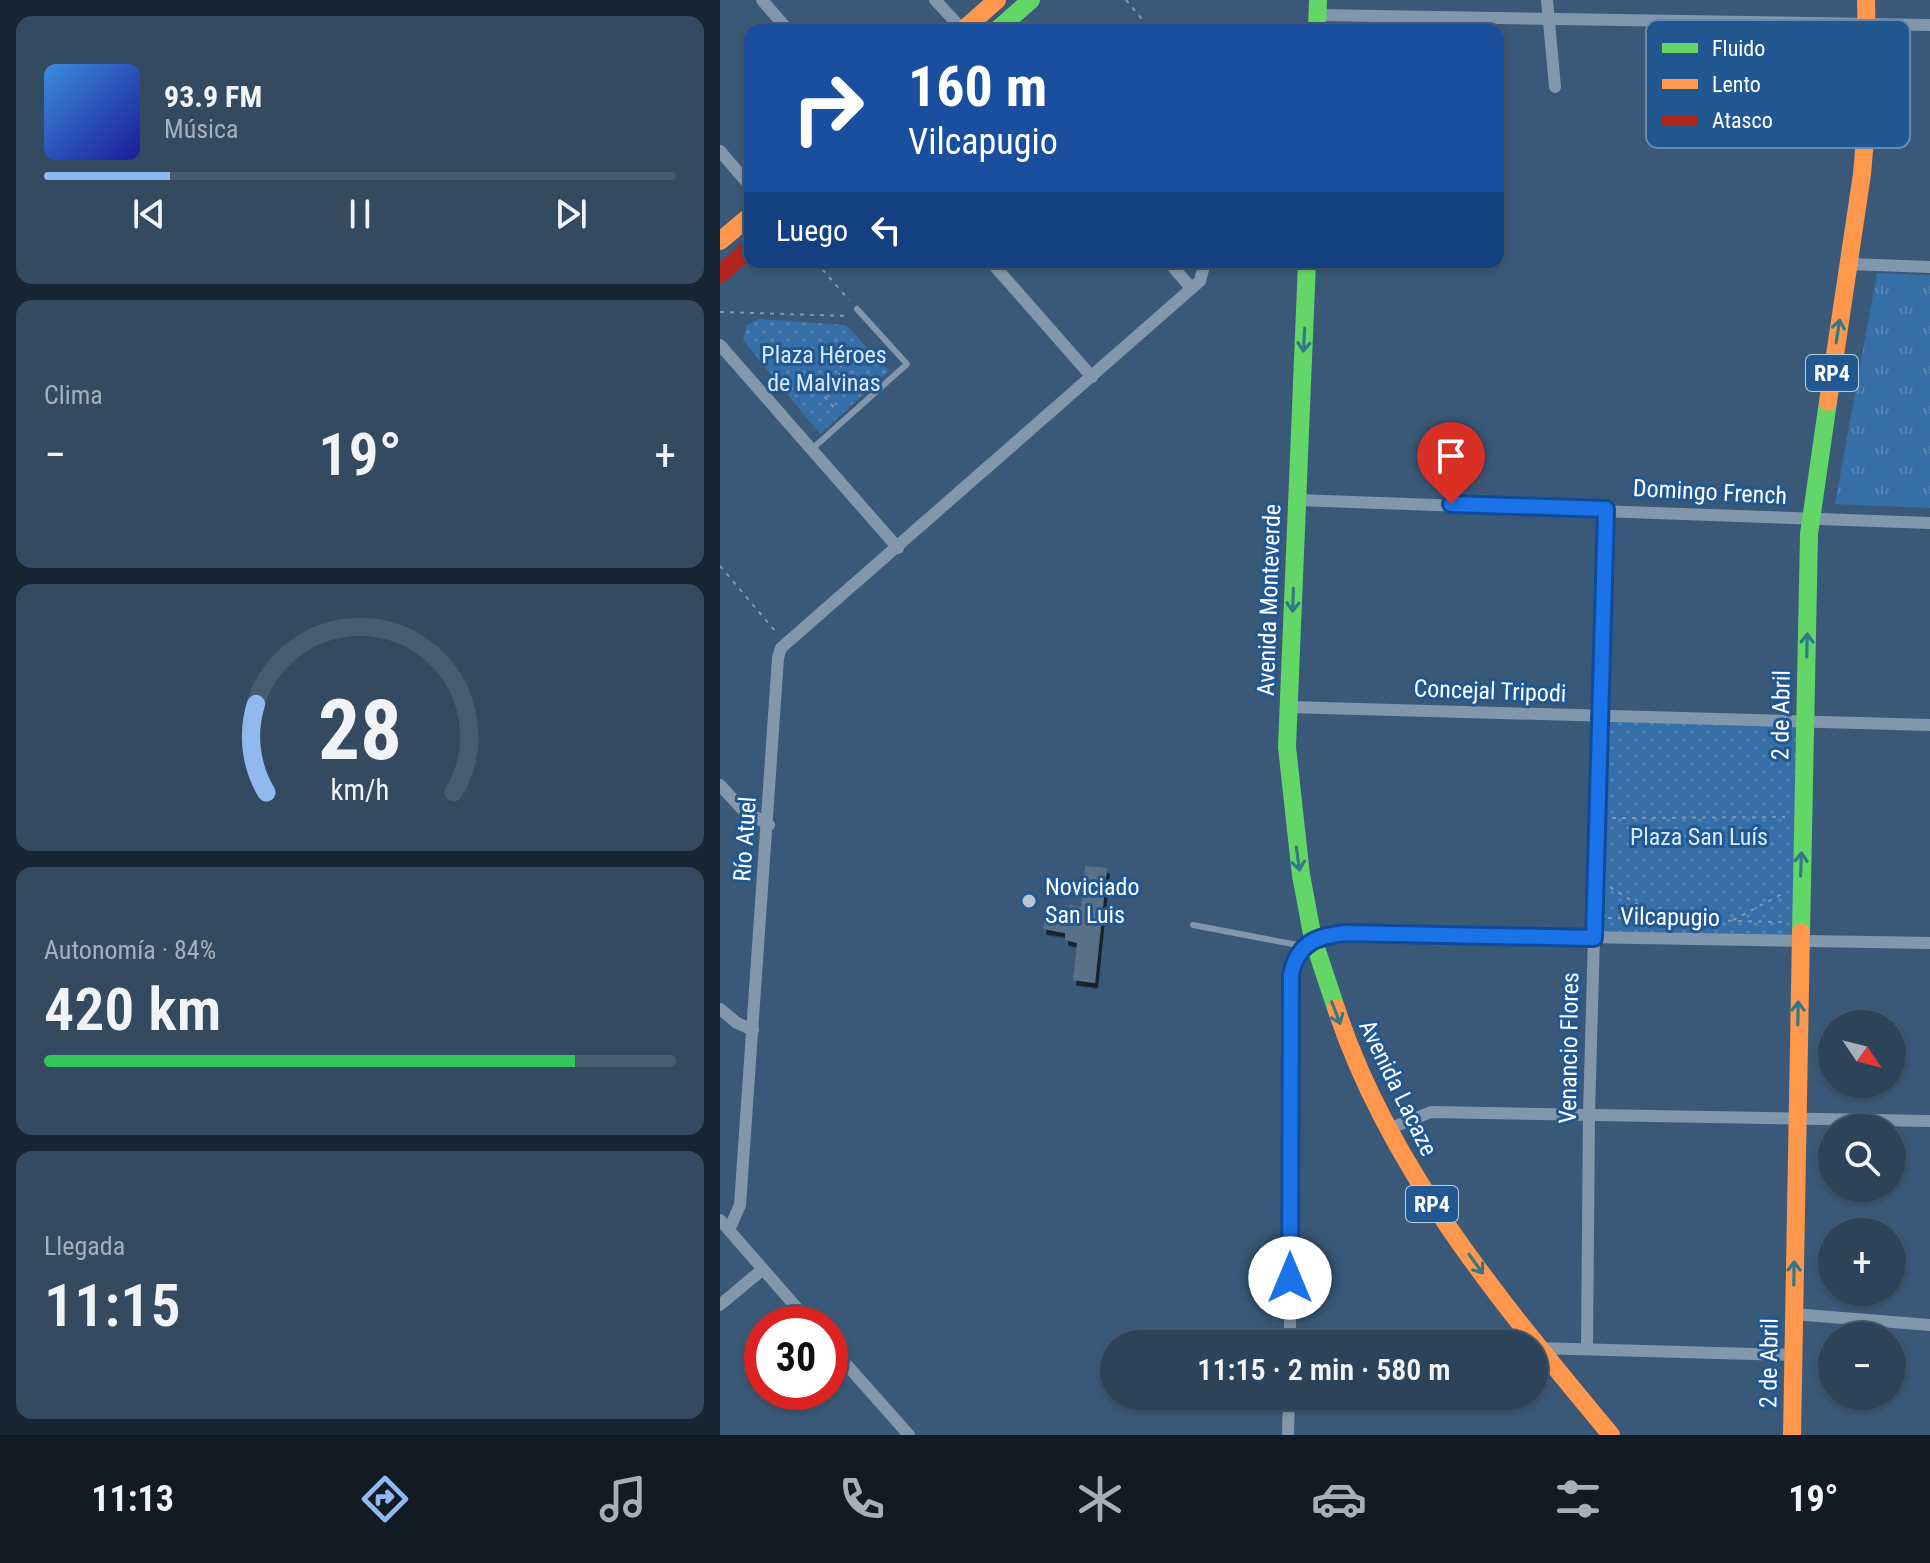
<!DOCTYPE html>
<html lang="es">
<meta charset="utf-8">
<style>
:root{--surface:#2c435a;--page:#344a60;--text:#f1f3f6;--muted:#a6b0bb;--line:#485c70;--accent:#90b9f0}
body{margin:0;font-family:"Roboto Condensed",sans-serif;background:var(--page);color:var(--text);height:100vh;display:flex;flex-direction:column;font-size:30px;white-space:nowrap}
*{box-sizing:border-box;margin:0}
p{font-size:26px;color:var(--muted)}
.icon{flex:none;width:44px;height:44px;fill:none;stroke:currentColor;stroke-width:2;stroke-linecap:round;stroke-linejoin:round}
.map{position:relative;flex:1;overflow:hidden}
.panel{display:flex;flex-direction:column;gap:16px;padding:16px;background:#182532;width:720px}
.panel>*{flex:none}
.top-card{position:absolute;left:24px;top:24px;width:760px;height:244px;border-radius:16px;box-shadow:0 2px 6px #0004,0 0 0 2px var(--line);background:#1a4fa0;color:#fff;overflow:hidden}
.needle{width:52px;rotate:125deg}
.buttons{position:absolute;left:1098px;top:1010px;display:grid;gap:16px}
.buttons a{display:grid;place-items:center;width:88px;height:88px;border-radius:50%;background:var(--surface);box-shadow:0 2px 6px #0004,0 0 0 2px var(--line);font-size:40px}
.speed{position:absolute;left:24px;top:1306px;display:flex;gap:16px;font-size:40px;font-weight:700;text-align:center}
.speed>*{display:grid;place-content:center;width:104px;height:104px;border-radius:50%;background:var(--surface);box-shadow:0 2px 6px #0004,0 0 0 2px var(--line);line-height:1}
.speed .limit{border:12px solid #d22;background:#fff;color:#111}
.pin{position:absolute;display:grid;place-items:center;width:68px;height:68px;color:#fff;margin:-82px -34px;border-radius:50% 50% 50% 0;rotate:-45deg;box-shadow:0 0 8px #0007}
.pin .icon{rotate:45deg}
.me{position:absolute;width:88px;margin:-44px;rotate:0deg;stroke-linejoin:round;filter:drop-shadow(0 0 6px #0008)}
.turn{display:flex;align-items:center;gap:28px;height:168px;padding:0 32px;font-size:36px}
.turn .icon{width:104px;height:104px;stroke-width:2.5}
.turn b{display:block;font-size:56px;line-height:68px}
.then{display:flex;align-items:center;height:76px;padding:0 32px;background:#0003;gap:16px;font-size:30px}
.big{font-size:60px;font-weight:600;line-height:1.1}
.panel .tile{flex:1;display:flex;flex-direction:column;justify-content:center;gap:12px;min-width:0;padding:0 28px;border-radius:16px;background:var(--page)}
.panel .dial{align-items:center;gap:0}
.dial svg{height:208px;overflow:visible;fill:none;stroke:var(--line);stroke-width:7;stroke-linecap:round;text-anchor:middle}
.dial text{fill:var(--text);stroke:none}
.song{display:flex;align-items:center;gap:24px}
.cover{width:96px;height:96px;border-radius:12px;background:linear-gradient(135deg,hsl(210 70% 55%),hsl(240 70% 35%))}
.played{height:8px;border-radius:4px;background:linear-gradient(90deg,var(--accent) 20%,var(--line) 20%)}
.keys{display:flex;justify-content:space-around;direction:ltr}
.heat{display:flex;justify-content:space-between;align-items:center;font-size:44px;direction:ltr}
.charge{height:12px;border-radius:6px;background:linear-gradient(90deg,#34c759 84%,var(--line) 0)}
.trip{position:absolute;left:380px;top:1330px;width:448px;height:80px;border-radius:40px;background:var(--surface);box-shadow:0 2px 6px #0004,0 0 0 2px var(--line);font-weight:600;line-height:80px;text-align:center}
.tabs{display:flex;height:128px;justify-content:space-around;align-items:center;background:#121b24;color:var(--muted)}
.tabs .icon{width:56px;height:56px}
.tabs .selected{color:var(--accent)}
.tabs b{font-size:36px;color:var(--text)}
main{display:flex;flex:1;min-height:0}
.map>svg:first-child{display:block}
.grass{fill:url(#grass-tufts)}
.park{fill:url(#park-dots)}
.building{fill:#587188;filter:url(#shadow)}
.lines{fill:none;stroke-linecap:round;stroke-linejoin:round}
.path{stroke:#8297ab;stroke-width:2;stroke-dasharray:4 6;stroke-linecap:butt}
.lane{stroke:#8297ab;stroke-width:6}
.street{stroke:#8297ab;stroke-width:12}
.fast{stroke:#63d668;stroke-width:18}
.slow{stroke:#ff974d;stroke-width:18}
.jam{stroke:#b3261e;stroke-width:18}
.oneway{stroke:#327887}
.route-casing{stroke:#114b97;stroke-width:20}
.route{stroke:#1a73e8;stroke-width:14}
.poi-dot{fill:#bac5d0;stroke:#215891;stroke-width:3}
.labels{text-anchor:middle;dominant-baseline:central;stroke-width:6;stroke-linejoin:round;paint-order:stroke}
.shield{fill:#215891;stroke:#bccdde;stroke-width:2}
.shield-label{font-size:22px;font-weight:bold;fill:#fff}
.park-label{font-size:24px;fill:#d8e9f9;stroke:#215891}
.street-label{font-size:24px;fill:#fff;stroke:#215891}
.poi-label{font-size:24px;fill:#fff;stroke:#215891;text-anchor:start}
.key{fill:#215891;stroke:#648ab2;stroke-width:2}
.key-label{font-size:22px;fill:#fff}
</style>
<main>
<section class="panel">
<div class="tile">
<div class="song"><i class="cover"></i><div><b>93.9 FM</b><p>Música</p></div></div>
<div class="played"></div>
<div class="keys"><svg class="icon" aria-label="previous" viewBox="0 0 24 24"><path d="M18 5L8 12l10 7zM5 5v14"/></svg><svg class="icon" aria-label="pause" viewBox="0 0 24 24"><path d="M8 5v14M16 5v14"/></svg><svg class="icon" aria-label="next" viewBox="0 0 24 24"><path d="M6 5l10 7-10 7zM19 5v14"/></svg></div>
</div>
<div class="tile"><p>Clima</p>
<div class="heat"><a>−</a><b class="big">19°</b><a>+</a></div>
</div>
<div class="tile dial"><svg viewBox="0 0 100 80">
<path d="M14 69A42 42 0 1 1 86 69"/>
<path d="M14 69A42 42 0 0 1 10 35" stroke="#90b9f0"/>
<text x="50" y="56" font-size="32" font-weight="700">28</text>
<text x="50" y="72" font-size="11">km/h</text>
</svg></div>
<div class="tile"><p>Autonomía · 84%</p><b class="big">420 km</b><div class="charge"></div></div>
<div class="tile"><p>Llegada</p><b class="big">11:15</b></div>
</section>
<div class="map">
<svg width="1210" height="1435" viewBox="0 0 1210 1435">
<defs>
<pattern id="grass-tufts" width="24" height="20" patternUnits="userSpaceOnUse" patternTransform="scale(2)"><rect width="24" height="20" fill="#366fa7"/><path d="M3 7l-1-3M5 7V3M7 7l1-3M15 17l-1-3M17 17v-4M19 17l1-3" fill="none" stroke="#5485b4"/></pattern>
<pattern id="park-dots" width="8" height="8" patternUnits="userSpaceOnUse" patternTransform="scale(2)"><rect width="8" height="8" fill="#366fa7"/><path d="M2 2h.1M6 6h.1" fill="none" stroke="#5485b4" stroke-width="1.8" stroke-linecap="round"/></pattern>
<filter id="shadow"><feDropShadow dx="3" dy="5.5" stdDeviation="0" flood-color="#0009"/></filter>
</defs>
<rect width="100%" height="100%" fill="#3a5978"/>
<path class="grass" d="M1157 273 1210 275V508L1115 504Z"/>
<g class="park">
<path d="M39 319 126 325 169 371 100 434 23 340 27 325Z"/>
<path d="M880 716 1086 723 1079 942 874 938Z"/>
</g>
<path class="building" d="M365 866 387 868 375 983 353 980 357 943 345 940V933L323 929 326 912 347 913 349 905 361 907Z"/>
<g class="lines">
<g class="path">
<path d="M406 0 431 30"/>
<path d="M96 262 129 300"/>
<path d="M0 312 130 316"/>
<path d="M119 387 121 365"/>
<path d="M59 389 144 387"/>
<path d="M98 389 117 411"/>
<path d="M0 566 56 632"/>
<path d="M892 818 1065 817"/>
<path d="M890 887 942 920"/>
<path d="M888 918 1064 922"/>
<path d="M1013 920 1064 893"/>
</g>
<g class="lane">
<path d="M92 449 187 364 137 309"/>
<path d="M473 925 583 946"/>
</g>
<g class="street">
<path d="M42 0 68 30"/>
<path d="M215 0 243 30"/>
<path d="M827 0 835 87"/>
<path d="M597 15 1210 25"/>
<path d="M0 151 30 186"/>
<path d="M271 262 372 377"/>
<path d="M449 262 471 288"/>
<path d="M1129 264 1210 267"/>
<path d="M0 345 178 548"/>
<path d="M577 500 1210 523"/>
<path d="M568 707 1210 725"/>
<path d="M0 785 22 809 49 825"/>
<path d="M0 1009 17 1023 33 1030"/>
<path d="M668 1129 711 1112 1210 1121"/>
<path d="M0 1220 91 1324"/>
<path d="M9 1230 20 1205 58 658 61 648 480 281 485 262"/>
<path d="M0 1305 43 1269"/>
<path d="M1073 1314 1210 1325"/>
<path d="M570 1338 716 1344"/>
<path d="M570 1344 571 974C578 942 596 936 626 933L1210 943"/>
<path d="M110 1346 189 1435"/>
<path d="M817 1348 1072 1355"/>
<path d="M867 1349 869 1114 886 509"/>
<path d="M568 1435 569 1396"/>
</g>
<g class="fast">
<path d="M277 30 311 0"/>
<path d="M597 30 598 0"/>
<path d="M587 262 567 747 581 875 593 939 616 1008"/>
<path d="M1081 932 1089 534 1108 402"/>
</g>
<g class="slow">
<path d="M243 30 277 0"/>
<path d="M0 241 30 216"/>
<path d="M1108 402 1142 174 1148 104 1146 0"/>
<path d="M616 1008C669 1170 784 1306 891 1435"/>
<path d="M1072 1435 1081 932"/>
</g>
<path class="jam" d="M0 274 30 248"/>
</g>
<defs><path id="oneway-shaft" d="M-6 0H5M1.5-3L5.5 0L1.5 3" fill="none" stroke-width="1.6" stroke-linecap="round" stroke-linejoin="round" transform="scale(2)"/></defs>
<g class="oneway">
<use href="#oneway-shaft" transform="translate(1118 331) rotate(-81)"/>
<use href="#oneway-shaft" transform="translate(584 340) rotate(93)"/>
<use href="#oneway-shaft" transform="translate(573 600) rotate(92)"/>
<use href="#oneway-shaft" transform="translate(1087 645) rotate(-89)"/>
<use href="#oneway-shaft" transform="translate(578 859) rotate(82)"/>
<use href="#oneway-shaft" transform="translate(1081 864) rotate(-88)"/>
<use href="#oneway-shaft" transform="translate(616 1013) rotate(69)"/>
<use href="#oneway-shaft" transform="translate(1078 1013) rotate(-89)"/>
<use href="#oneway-shaft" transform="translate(756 1264) rotate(54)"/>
<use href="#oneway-shaft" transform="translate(1074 1273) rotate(-89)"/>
</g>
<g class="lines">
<g class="route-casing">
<path id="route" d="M570 1278 571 974C578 943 596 936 626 933L874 938 886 509 731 504"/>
</g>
<use href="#route" class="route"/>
</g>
<circle class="poi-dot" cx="309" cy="901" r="8"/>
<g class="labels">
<g class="shield">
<rect x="1086" y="355" width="52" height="36" rx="6"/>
<rect x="686" y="1186" width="52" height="36" rx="6"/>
</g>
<g class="shield-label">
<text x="1112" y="373">RP4</text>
<text x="712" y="1204">RP4</text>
</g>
<g class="park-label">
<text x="104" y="355">Plaza Héroes<tspan x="104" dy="28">de Malvinas</tspan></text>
<text x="979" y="837">Plaza San Luís</text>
</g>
<g class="street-label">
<text transform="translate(990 492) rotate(3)">Domingo French</text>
<text transform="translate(549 600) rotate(-88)">Avenida Monteverde</text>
<text transform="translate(770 691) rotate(2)">Concejal Tripodi</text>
<text transform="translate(1061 715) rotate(-89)">2 de Abril</text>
<text transform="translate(25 839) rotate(-86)">Río Atuel</text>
<text transform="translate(950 917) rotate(1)">Vilcapugio</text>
<text transform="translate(849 1048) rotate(-89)">Venancio Flores</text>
<text transform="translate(678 1088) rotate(64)">Avenida Lacaze</text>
<text transform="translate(1049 1363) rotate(-89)">2 de Abril</text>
</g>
<g class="poi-label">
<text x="325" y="887">Noviciado<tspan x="325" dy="28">San Luis</tspan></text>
</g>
</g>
<rect x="926" y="20" width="264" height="128" rx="12" class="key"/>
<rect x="942" y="43" width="36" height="10" fill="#63d668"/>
<rect x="942" y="79" width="36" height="10" fill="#ff974d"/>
<rect x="942" y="115" width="36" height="10" fill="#b3261e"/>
<g class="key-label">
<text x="992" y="56">Fluido</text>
<text x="992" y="92">Lento</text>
<text x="992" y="128">Atasco</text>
</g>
</svg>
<div class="buttons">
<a><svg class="needle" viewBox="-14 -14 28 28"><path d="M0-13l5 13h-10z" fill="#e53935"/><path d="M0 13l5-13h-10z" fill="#a6b0bb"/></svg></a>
<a><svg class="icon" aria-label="search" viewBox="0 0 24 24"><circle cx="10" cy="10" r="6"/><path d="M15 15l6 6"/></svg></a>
<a>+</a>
<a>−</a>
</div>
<div class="speed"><div class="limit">30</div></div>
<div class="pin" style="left:731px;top:504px;background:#d93025"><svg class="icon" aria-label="arrive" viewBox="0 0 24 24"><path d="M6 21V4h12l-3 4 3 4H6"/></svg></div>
<svg class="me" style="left:570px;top:1278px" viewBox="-20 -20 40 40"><circle r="19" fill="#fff"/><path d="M0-13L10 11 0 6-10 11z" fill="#1a73e8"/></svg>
<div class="trip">11:15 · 2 min · 580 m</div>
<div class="top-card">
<div class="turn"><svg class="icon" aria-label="right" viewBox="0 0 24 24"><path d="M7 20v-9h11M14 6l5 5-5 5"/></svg><div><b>160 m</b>Vilcapugio</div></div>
<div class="then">Luego<svg class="icon" aria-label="left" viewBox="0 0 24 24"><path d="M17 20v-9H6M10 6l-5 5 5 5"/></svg></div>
</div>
</div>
</main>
<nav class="tabs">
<b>11:13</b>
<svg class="icon selected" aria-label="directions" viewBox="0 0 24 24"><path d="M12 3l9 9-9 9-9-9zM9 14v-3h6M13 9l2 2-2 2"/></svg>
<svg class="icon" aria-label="music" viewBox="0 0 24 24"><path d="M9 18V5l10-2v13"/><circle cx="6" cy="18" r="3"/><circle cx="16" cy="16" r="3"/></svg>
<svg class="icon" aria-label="phone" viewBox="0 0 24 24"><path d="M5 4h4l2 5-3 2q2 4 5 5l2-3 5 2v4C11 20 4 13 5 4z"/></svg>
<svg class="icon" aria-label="climate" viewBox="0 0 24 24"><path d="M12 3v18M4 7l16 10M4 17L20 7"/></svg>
<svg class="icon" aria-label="car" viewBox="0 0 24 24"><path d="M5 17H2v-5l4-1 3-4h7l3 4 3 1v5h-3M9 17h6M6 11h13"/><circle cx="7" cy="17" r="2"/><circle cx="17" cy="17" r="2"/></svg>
<svg class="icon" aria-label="filters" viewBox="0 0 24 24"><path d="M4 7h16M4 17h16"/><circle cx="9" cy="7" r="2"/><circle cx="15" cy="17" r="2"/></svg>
<b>19°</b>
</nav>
